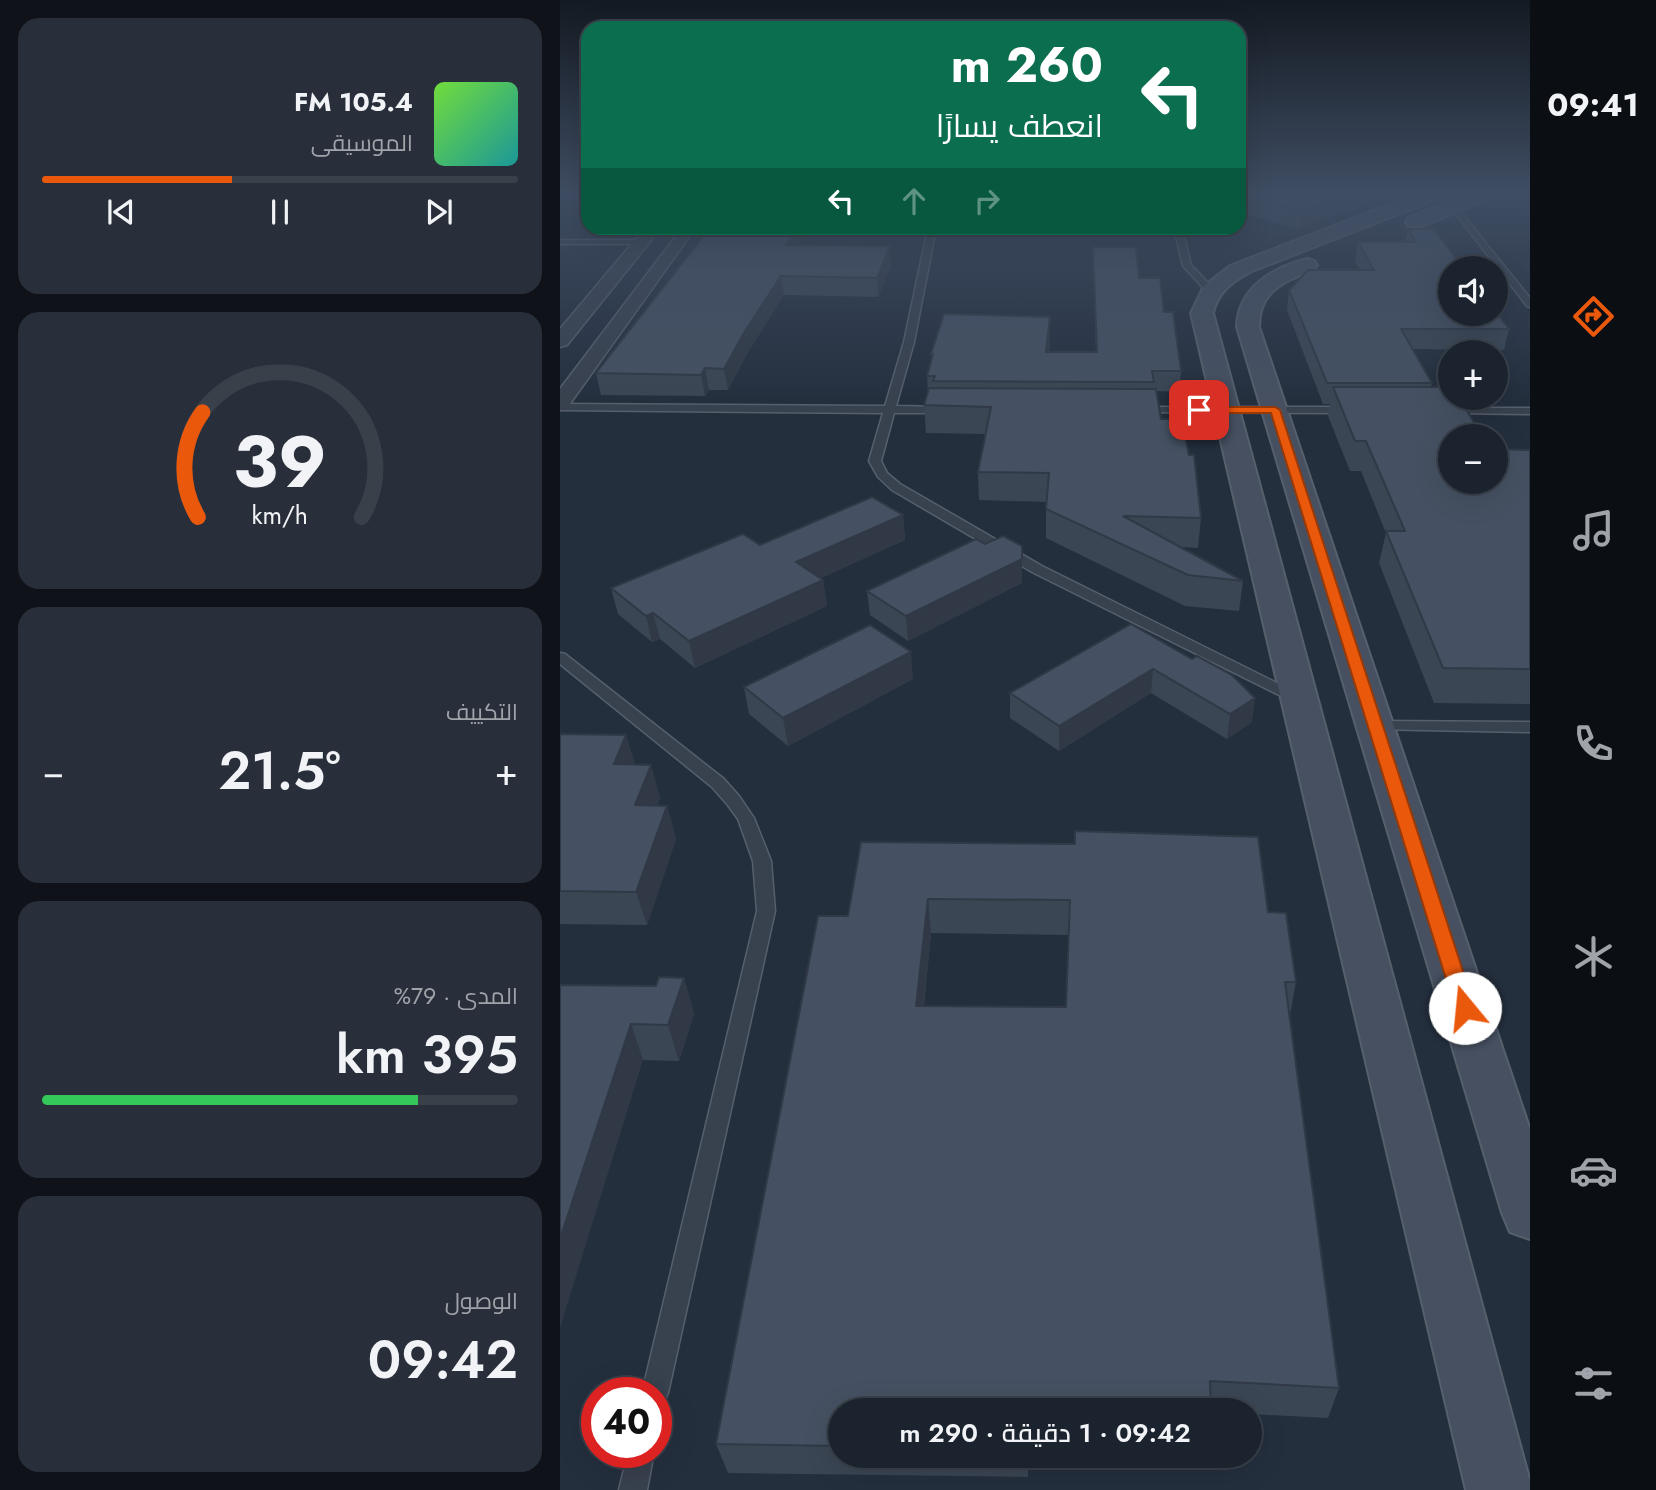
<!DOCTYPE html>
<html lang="ar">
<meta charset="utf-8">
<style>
:root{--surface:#1b232e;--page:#282f3a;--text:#f1f3f6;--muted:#a0a4aa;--line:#39404a;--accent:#ea580c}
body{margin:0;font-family:Jost,Cairo,sans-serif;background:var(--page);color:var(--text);direction:rtl;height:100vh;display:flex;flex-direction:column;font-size:26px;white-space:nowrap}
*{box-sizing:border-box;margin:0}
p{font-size:23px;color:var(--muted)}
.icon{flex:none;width:38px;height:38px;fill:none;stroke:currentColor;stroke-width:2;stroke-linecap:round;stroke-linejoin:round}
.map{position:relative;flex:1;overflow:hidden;direction:ltr}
.side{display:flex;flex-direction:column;gap:18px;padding:18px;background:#0f1319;width:560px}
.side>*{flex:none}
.top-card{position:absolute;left:21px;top:21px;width:665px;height:214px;border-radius:21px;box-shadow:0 7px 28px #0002,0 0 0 2px var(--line);direction:rtl;background:#0b6e4f;color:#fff;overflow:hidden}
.buttons{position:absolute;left:878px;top:256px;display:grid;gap:14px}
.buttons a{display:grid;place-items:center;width:70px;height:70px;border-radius:50%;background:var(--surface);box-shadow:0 7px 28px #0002,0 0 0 2px var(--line);font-size:35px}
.speed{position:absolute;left:21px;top:1377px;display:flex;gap:14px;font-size:35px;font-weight:700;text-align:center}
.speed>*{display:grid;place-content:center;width:91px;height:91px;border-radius:50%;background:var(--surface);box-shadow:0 7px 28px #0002,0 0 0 2px var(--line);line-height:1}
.speed .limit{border:10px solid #d22;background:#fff;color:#111}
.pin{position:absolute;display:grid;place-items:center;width:60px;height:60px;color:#fff;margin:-30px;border-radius:14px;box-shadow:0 4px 10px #0006}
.me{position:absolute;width:77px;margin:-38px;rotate:343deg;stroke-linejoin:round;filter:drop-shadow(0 0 5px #0008)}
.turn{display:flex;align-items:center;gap:24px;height:147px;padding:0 28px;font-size:32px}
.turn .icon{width:91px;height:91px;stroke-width:2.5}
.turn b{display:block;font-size:49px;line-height:60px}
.lanes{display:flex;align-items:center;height:66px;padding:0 28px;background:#0003;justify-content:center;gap:35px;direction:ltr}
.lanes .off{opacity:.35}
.big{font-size:52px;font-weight:600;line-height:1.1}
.side .widget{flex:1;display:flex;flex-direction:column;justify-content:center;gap:10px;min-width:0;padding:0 24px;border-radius:21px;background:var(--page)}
.side .dial{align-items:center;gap:0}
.dial svg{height:182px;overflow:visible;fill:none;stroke:var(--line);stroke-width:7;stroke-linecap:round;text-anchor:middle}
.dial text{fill:var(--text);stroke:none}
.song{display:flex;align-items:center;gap:21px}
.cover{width:84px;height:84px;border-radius:10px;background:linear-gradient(135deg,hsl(100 70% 55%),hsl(180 70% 35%))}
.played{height:7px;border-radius:4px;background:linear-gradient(90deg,var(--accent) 40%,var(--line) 40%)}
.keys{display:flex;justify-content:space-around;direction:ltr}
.heat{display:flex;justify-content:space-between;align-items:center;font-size:38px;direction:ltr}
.charge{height:10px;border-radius:5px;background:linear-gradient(90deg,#34c759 79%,var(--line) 0)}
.trip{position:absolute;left:268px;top:1398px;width:434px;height:70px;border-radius:35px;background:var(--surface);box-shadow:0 7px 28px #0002,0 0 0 2px var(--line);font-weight:600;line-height:70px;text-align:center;direction:rtl}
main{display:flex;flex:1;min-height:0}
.tabs{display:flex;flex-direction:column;width:126px;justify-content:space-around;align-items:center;background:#0b0e12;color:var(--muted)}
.tabs .icon{width:49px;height:49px}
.tabs .on{color:var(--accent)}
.tabs b{font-size:32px;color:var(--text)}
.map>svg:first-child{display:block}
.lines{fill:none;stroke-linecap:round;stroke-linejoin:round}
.lane-casing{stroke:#565f6c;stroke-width:3}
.street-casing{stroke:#565f6c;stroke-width:3}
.secondary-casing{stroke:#565f6c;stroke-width:4}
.lane{fill:#38414e;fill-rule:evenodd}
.street{fill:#38414e;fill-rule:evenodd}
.secondary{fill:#465061;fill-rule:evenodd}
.wall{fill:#3b4654;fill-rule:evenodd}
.shaded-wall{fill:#303945}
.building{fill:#455162;stroke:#303945;stroke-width:2;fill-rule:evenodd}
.route{fill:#ea580c;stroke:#983908;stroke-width:2}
</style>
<main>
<nav class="tabs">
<b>09:41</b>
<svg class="icon on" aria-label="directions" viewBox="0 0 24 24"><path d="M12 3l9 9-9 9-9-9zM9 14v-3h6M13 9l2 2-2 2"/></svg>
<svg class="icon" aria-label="music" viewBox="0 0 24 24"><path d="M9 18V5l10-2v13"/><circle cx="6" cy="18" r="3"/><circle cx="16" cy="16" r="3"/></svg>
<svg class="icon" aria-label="phone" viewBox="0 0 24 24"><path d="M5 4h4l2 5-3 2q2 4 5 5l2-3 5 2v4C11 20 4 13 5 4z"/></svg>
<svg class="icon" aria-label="climate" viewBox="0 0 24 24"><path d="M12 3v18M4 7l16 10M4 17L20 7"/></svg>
<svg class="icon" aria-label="car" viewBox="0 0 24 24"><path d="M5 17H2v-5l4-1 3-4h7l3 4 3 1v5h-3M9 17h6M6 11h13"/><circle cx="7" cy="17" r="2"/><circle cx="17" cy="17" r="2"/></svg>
<svg class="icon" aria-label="filters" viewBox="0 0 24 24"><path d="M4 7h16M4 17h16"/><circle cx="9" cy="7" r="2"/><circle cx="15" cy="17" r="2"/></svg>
</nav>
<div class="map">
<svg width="970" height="1490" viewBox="0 0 970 1490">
<rect width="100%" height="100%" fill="#242f3e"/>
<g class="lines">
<g class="lane-casing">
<g id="lane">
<path d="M889 205H895L970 298V307L967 306Z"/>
<path d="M368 228H376L354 342 336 406 386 407 391 410 386 413H334L321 461 327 473 340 484 482 566 741 695 744 698 741 701H731L472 572 332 490 318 477 309 461 323 413 0 410V404L325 406 344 342Z"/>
<path d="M614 228H622L631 265 654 289V293H648L623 266Z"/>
<path d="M0 240H79L83 242 79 244H0Z"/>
<path d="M580 407H789L794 410 789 413 576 412 575 410Z"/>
<path d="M884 408H970V414L888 413 883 410Z"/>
<path d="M0 653 5 654 164 779 179 796 194 818 211 861 215 911 108 1393 104 1402 96 1405V1393H82L197 911 193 861 178 819 167 804 152 787 0 664Z"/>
<path d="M815 721 970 722V732L810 729 807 726Z"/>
<path d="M68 1452H94L87 1490H59Z"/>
</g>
</g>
<g class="street-casing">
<g id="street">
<path d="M85 228H101L7 345 0 347V329Z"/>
<path d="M122 228H140L129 237 7 408 0 410V389Z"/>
</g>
</g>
<g class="secondary-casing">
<g id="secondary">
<path d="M862 192H888L885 196 692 271C673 281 658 291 653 313L970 1482V1490H906L631 313 644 286 670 266Z"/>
<path d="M914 192H939L936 196 862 226H848L846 222 848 218Z"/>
<path d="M747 259 754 261 757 265 754 269C724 282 699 290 699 327L970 1130V1239L950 1232 942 1213 677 327C678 288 712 268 747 259Z"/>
</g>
</g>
<use href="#lane" class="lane"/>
<use href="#street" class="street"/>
<use href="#secondary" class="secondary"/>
</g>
<g class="wall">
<path d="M679 192 808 200V204L738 229 679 212Z"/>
<path d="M250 228 239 245 331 265 318 297 224 295 188 352 168 390H149L145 396 41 395 36 373Z"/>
<path d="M848 229 949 329 944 350 853 349 872 383 871 387 891 481 970 450V704L874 703 819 563 826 533 801 471H790L768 416 770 404H763L727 310 729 290 800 270 795 261 798 242H845Z"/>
<path d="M533 247 579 278 604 312 621 371 619 392 596 391 601 419 641 518 638 548 621 547 683 581 679 611 625 606 486 538V502L419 500 418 472 425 434 366 433 364 405 368 392 367 376 371 362V354L490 317V336L489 352H536L533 265Z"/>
<path d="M343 515 345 540 260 578 263 580 267 606 135 668 100 639 92 642 58 614 51 588 200 545Z"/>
<path d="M462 583 348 641 310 615 307 591Z"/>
<path d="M571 624 692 722 667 739 591 693 499 751 450 718V693Z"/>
<path d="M353 679 228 746 189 714 184 687Z"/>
<path d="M0 734 66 735 75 765 100 797 97 806H107L116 839 87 925 0 924Z"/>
<path d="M301 842 708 912 736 982 730 1015 779 1388 768 1418 690 1414V1410H280V1456H468V1477L168 1473 156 1444 288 916ZM371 933 509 935 506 1007 364 1006Z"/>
<path d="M124 978 134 1014 119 1061 83 1060 0 985 96 986Z"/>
<path d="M478 1456H648L646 1465Z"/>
</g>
<g class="shaded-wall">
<path d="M794 192H831L808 200V204L738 229 740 211Z"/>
<path d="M236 228H250L228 263 226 245Z"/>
<path d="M330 246 331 265 318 297 317 278Z"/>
<path d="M221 276 224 295 188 352 168 390 164 369 185 331Z"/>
<path d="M490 317V336L486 372V352Z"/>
<path d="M145 368 149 390 145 396 141 375Z"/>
<path d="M343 515 345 540 240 588 236 562Z"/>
<path d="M462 546V583L348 641 346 616Z"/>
<path d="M263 580 267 606 135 668 129 641Z"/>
<path d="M93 613 100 639 92 642 86 616Z"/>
<path d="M351 652 353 679 228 746 223 718Z"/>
<path d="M593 669 591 693 499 751V726Z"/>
<path d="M695 698 692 722 667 739 670 714Z"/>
<path d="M66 735 76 767 54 764Z"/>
<path d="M91 765 100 797 85 838 75 805Z"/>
<path d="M107 806 116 839 87 925 76 892Z"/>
<path d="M368 899 371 933 360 1040 356 1006Z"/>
<path d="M124 978 134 1014 119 1061 108 1025Z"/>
<path d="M71 1024 83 1060 0 1328V1239Z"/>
</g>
<g class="building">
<path d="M679 192H794L740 211 679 194Z"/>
<path d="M150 228H236L226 245 330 246 317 278 221 276 185 331 164 369 145 368 141 375 36 373Z"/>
<path d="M848 229H874L903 268H891V313H936V312L949 329H841L872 383H767L729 290 748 270H814L798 242H856Z"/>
<path d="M533 247H576L579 278H600L604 312H613L621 371H592L594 382 373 381 375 376H367L373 354H371L384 314 490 317 486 352H537Z"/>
<path d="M773 387H880L883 393H891V397H899L922 436H891V481H936V449L970 450V669L883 668 826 531H845L806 441H795Z"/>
<path d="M369 388 596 389 601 419H622L629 455H634L641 518 563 516 683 581 628 575 486 509 489 473 418 472 431 407 364 405Z"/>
<path d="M312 497 343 515 236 562 263 580 129 641 93 613 86 616 51 588 183 534 200 545Z"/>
<path d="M443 536 462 546V559L346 616 307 591 416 539 425 544Z"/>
<path d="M571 624 632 659 637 656 672 675 695 698 670 714 593 669 499 726 450 693Z"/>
<path d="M310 625 351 652 223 718 184 687Z"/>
<path d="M0 734 66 735 54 764 91 765 75 805 107 806 76 892 0 891Z"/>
<path d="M515 831 698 837 708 912 726 913 736 982H725L779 1388 650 1381 651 1410H280V1446L156 1444 258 916H288L301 842 515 844ZM368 899 510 900 506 1007 356 1006Z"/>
<path d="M99 977 124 978 108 1025 71 1024 0 1239V985L96 986Z"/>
</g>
<linearGradient id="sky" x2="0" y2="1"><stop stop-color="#141a22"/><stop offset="0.48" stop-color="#3f4d63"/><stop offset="1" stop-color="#3f4d63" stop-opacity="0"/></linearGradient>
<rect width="970" height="401" fill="url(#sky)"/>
<path class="route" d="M636 407H715L720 410 915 1008 912 1014 905 1016 898 1014 895 1008 711 413H639L634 410Z"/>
</svg>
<div class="buttons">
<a><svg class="icon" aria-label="sound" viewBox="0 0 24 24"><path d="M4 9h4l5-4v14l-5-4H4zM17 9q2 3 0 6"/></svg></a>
<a>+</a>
<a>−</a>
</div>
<div class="speed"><div class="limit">40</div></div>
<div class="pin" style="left:639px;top:410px;background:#d93025"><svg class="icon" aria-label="arrive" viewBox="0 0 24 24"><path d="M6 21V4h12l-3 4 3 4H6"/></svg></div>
<svg class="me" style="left:905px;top:1008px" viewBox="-20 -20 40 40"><circle r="19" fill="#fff"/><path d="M0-13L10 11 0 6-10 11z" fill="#ea580c"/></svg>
<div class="trip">09:42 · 1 دقيقة · 290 m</div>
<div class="top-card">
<div class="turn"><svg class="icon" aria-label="left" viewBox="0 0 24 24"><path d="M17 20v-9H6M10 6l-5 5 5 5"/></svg><div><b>260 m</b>انعطف يسارًا</div></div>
<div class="lanes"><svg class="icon" aria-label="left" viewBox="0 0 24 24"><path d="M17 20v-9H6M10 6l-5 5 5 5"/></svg><svg class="icon off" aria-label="ahead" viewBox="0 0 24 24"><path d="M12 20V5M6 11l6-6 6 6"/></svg><svg class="icon off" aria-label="right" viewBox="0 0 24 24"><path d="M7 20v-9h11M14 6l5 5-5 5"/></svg></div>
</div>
</div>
<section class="side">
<div class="widget">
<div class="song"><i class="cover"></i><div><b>105.4 FM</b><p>الموسيقى</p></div></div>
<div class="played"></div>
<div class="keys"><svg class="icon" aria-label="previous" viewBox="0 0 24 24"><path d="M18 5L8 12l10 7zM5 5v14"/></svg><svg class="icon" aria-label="pause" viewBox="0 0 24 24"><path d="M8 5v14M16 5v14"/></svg><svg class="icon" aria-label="next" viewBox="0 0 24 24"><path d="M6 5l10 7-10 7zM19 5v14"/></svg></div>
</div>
<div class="widget dial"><svg viewBox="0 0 100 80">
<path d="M14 69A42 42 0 1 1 86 69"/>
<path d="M14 69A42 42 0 0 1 16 23" stroke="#ea580c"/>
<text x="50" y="56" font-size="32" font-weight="700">39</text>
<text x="50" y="72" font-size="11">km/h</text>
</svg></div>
<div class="widget"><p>التكييف</p>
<div class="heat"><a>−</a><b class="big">21.5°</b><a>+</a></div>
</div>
<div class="widget"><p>المدى · 79%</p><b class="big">395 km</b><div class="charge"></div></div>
<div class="widget"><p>الوصول</p><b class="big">09:42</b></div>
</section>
</main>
